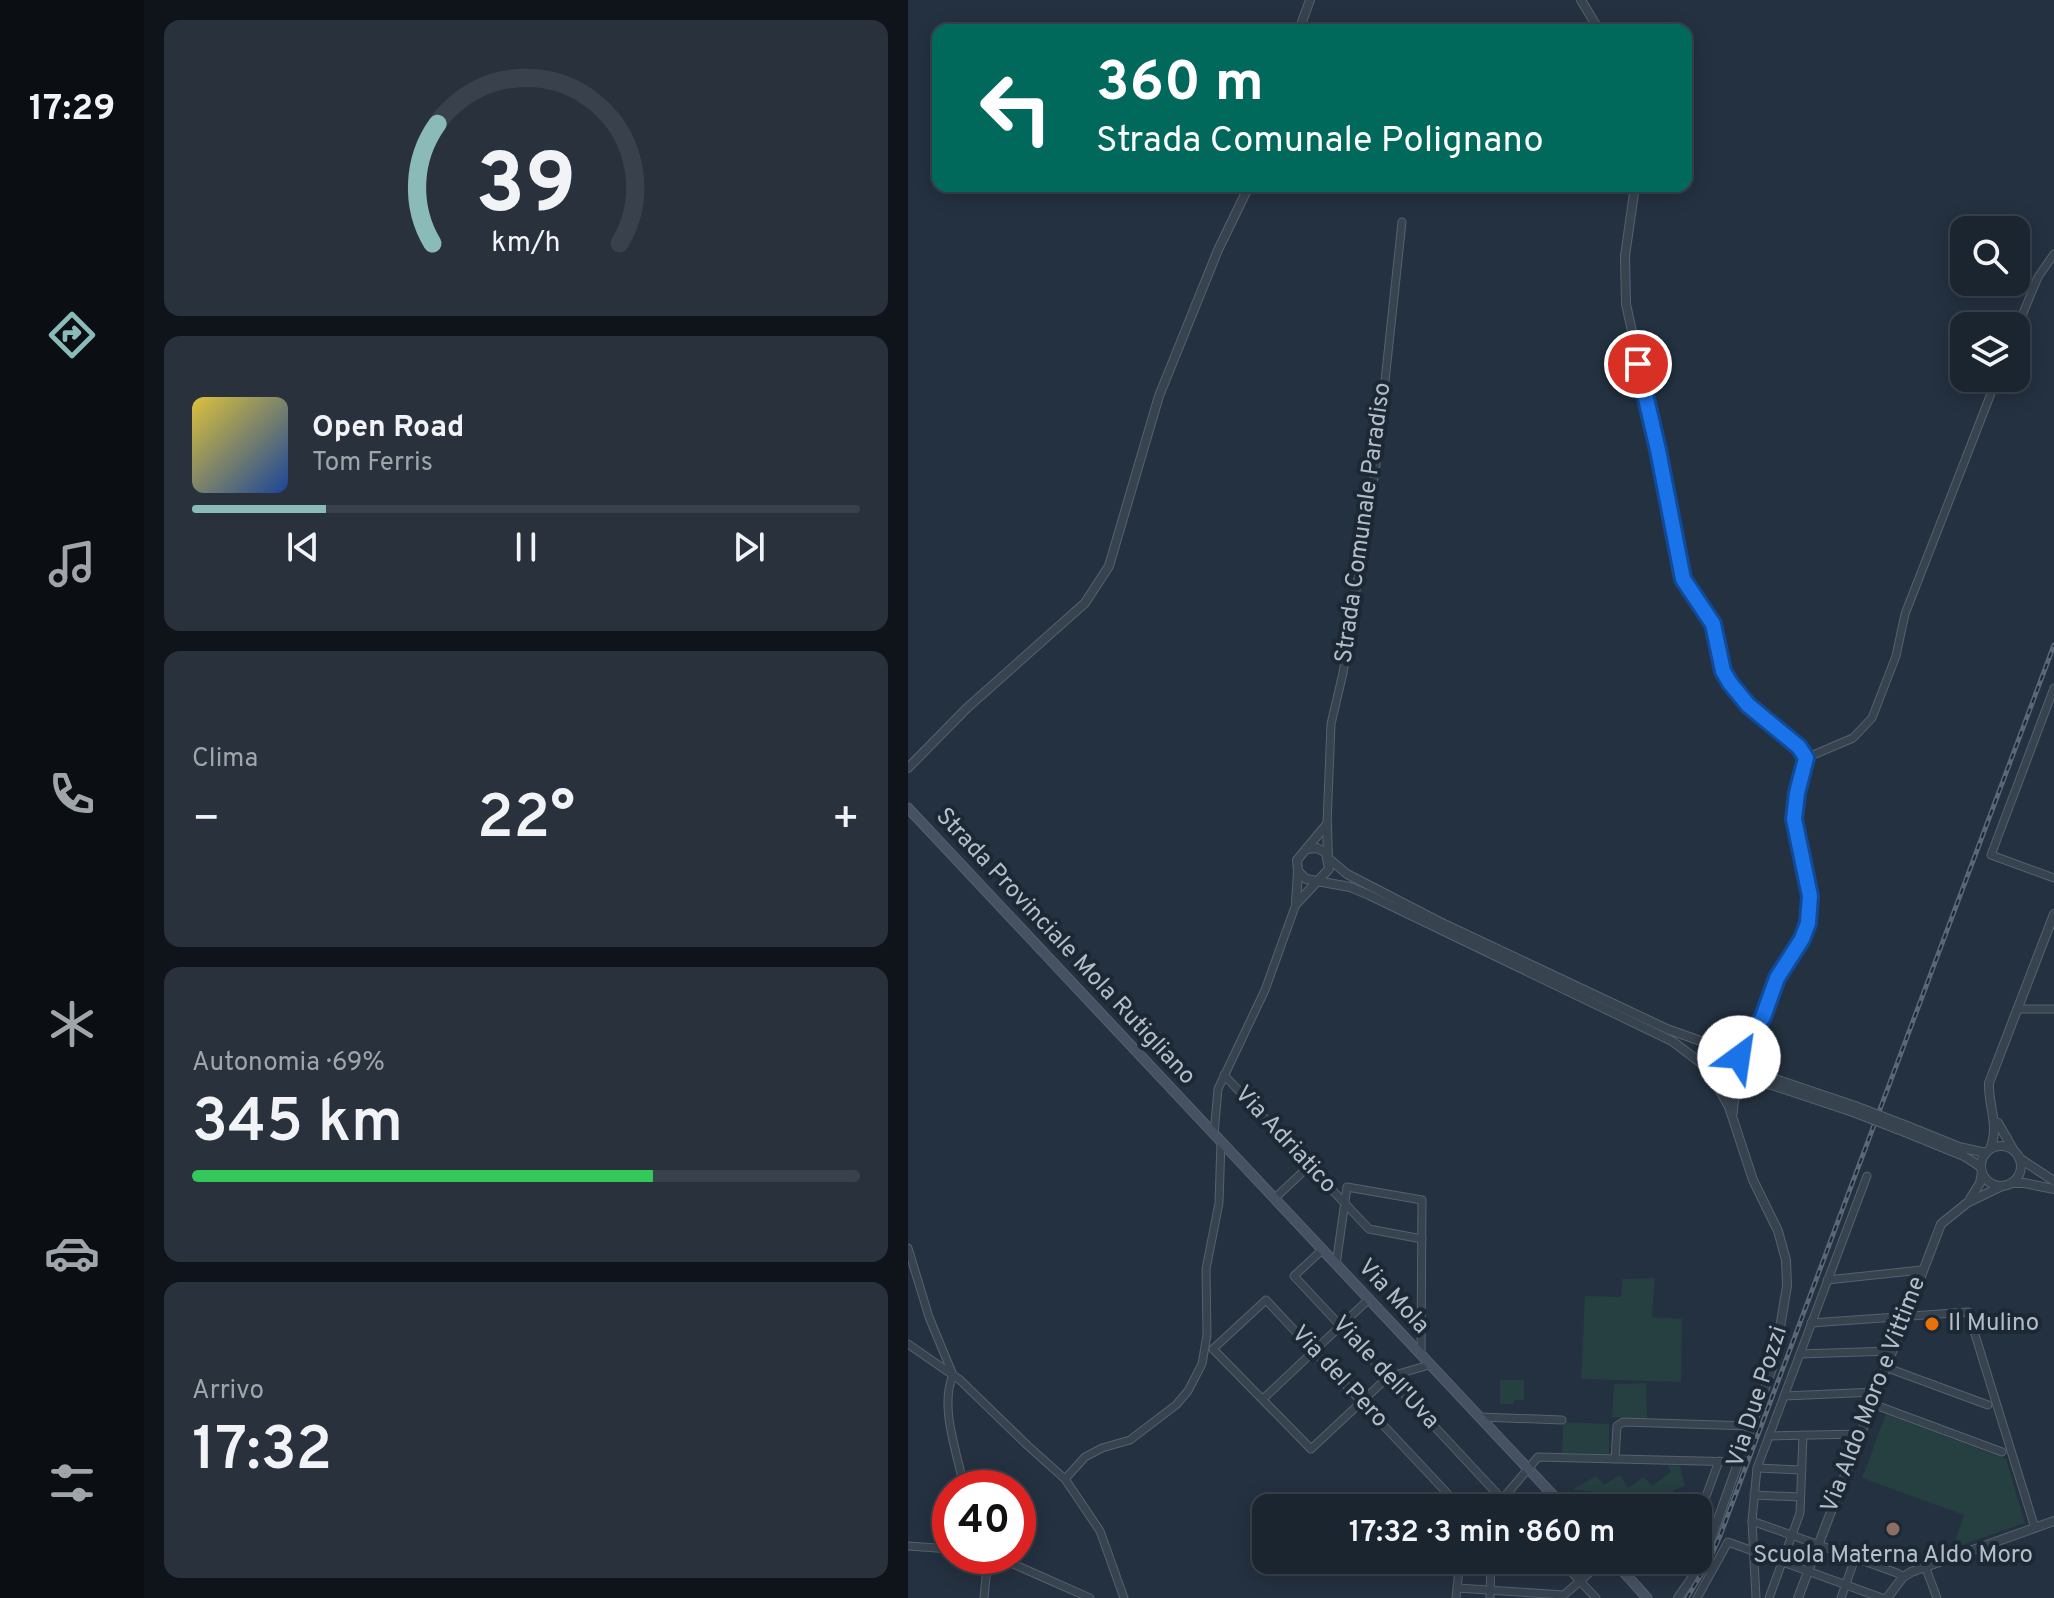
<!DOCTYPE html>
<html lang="it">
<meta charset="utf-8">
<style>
:root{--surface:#1b2530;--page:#28313c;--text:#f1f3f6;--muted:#a0a5ab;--line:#39424c;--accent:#8bbbb9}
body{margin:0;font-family:Overpass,sans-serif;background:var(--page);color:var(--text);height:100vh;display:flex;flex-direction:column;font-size:30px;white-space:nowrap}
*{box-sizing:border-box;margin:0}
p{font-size:26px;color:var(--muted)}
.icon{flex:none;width:44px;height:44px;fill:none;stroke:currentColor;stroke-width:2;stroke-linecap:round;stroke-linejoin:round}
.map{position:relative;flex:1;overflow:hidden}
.side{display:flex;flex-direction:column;gap:20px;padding:20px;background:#0f141a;width:764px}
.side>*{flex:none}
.hud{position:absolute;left:24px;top:24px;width:760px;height:168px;border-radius:16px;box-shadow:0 4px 20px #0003,0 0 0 2px var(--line);background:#00695c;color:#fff;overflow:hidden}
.tools{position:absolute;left:1042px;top:216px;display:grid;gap:16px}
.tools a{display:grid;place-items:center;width:80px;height:80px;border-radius:16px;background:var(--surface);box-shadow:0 4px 20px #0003,0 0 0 2px var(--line);font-size:40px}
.speed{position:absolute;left:24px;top:1470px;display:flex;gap:16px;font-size:40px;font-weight:700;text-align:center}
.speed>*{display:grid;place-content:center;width:104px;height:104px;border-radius:50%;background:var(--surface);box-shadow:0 4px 20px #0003,0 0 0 2px var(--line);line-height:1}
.speed .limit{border:12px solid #d22;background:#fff;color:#111}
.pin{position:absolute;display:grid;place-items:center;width:68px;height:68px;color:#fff;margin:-34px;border:4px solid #fff;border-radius:50%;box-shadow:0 2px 8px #0007}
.me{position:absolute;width:88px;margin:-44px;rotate:31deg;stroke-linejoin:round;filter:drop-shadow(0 0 6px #0008)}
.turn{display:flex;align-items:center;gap:28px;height:168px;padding:0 32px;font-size:36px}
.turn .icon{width:104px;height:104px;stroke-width:2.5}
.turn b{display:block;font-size:56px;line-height:68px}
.big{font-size:60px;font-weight:600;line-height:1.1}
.side .tile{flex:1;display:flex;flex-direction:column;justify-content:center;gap:12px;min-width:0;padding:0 28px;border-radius:16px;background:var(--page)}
.side .dial{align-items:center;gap:0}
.dial svg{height:208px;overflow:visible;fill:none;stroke:var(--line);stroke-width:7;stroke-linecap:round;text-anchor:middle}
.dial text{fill:var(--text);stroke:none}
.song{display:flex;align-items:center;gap:24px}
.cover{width:96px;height:96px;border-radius:12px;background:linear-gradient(135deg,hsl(50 70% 55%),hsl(220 70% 35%))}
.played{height:8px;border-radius:4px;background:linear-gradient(90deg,var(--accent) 20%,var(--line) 20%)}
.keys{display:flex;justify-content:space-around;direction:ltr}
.heat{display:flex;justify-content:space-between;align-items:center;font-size:44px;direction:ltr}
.charge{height:12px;border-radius:6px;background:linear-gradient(90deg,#34c759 69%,var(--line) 0)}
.trip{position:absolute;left:344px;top:1494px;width:460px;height:80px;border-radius:16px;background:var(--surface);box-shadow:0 4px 20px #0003,0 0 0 2px var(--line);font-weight:600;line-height:80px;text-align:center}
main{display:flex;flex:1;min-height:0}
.tab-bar{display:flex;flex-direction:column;width:144px;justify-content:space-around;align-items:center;background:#0b0f13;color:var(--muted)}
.tab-bar .icon{width:56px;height:56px}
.tab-bar .selected{color:var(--accent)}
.tab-bar b{font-size:36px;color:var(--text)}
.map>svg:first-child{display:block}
.green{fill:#263f41}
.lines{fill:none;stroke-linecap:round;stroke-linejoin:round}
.minor-casing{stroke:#56616e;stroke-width:9}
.tertiary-casing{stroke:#56616e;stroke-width:10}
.secondary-casing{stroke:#56616e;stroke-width:11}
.minor{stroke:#384350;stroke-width:7}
.tertiary{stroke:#384350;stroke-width:8}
.secondary{stroke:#465263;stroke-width:9}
.rail-casing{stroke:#5a6777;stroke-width:5}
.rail{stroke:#1d2835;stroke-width:2;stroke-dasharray:6;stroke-linecap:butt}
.tertiary-bridge-casing{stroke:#56616e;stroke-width:10;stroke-linecap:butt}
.tertiary-bridge{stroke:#384350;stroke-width:8}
.route-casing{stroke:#114b97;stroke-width:20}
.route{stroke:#1a73e8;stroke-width:14}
.food-dot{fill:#e8710a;stroke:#1d2835;stroke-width:3}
.education-dot{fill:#8d6e63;stroke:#1d2835;stroke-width:3}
.labels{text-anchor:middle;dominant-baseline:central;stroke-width:8;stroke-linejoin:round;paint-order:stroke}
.street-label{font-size:24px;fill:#b4becb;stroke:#1d2835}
.poi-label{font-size:24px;fill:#b4becb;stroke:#1d2835;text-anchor:start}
</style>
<main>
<nav class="tab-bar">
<b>17:29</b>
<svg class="icon selected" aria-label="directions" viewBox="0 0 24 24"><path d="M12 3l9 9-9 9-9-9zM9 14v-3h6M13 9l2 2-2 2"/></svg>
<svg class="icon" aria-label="music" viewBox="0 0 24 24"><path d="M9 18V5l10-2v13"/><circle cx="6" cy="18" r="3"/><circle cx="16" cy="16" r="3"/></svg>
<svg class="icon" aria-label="phone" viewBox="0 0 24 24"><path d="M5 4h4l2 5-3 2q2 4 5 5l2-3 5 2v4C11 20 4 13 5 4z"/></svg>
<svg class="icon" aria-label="climate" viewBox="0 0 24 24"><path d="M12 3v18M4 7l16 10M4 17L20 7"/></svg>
<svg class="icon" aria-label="car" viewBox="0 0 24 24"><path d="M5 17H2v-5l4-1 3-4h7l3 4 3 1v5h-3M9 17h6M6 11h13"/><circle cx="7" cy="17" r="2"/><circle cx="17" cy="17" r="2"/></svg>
<svg class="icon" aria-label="filters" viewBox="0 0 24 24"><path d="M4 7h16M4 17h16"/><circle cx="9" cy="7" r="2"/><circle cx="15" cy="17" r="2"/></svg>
</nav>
<section class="side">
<div class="tile dial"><svg viewBox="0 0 100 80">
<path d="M14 69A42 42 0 1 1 86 69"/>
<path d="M14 69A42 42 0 0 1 16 23" stroke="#8bbbb9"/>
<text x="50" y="56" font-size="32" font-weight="700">39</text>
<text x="50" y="72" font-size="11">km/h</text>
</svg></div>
<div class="tile">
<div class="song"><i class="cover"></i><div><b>Open Road</b><p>Tom Ferris</p></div></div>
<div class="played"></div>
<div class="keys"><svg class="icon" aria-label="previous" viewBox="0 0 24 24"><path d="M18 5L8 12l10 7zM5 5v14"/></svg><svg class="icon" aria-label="pause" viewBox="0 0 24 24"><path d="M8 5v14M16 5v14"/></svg><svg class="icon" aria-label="next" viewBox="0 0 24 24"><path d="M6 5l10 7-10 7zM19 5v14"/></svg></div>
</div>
<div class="tile"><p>Clima</p>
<div class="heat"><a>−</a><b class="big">22°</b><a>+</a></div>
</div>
<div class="tile"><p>Autonomia · 69%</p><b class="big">345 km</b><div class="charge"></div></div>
<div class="tile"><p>Arrivo</p><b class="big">17:32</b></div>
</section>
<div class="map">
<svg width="1146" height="1598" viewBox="0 0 1146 1598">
<rect width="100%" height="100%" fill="#243140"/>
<g class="green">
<path d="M747 1278 744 1317 774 1319 773 1382 673 1379 677 1296 713 1297 714 1279Z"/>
<path d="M592 1380H616V1400H606V1404H592Z"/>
<path d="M738 1383 739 1419 704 1417 706 1384Z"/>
<path d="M978 1414 1098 1459 1117 1523 1045 1548 1056 1515 954 1478Z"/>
<path d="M655 1422 701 1424V1454L654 1453Z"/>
<path d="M760 1465 772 1466 777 1486 765 1490 767 1498 771 1497 768 1508H699L700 1501 690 1500V1492L664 1490 688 1476 696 1485 712 1475 720 1488 736 1477 744 1486 763 1472Z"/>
</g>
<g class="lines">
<g class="minor-casing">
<g id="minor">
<path d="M1108 330 1130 277 1146 254"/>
<path d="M1146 688 1083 855 1146 878"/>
<path d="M898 758 945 738 964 718 988 656 997 614 1089 378"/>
<path d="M419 824 423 724 435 673 468 465 494 222"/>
<path d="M1110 1009H1146"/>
<path d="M316 1075 461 1229 514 1239"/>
<path d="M306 1134 310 1089 357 990 388 904"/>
<path d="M366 1199 401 1166"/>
<path d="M0 1248 21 1317 45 1375C31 1408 50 1454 56 1488"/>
<path d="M414 1250 386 1276 594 1499"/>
<path d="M428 1265 439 1187 514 1200 513 1355"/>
<path d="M919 1280 1013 1270"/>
<path d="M903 1323 1060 1312 1127 1528"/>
<path d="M0 1344 52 1380 119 1445 157 1479 192 1531 216 1598"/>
<path d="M892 1354 983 1351"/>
<path d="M521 1365 480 1377 403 1449 305 1349 358 1300 553 1508"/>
<path d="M977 1367 1080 1405"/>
<path d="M876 1396 967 1392"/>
<path d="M355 1399 460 1300"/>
<path d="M962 1403 1094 1452"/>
<path d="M572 1417 654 1420"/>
<path d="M861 1436 951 1434"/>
<path d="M707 1459 709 1426 715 1422 843 1426"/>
<path d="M849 1468 894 1470"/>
<path d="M157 1479 177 1457 194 1448 222 1440 268 1405 280 1391 294 1364 299 1335 298 1269 311 1203 313 1142"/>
<path d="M846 1495 892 1497"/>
<path d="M587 1508 630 1457 831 1462"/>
<path d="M790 1518 811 1461"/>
<path d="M844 1521 989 1573 995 1577"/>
<path d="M0 1546 42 1549"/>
<path d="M87 1556 182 1598"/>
<path d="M603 1560 655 1564"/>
<path d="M652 1560 688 1598"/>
<path d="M1017 1566 1029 1598"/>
<path d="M769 1568 773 1560"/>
<path d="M549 1588 656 1595 696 1560"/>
<path d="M76 1598 80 1556"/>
<path d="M548 1598 552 1560"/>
<path d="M582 1598 583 1560"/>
<path d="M789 1598 820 1542 974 1598"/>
<path d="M848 1598 844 1521 849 1468 959 1176"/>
<path d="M861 1598 892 1513 895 1435"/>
<path d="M933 1598 947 1558"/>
</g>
</g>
<g class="tertiary-casing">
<g id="tertiary">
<path d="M673 0 691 30"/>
<path d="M391 30 402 0"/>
<path d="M727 186 717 256 718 304 750 450 772 572 779 587 805 624 815 671 822 683 840 705 891 747 899 760 889 793 886 819 902 896 900 923 894 939 869 978 855 1017 830 1055"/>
<path d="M0 768 59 708 177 603 201 566 251 396 310 250 341 186"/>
<path d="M419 824 389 860 390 871 398 879 442 887 461 895 764 1041 797 1066"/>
<path d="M419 824 420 858 439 874 532 922 759 1029 804 1045"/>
<path d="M388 902 390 872"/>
<path d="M388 904 421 869 418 853 409 848 399 849"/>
<path d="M817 1043 846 1026"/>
<circle cx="813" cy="1061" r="18"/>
<path d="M831 1057 852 1074 947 1106"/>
<path d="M823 1076 864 1085 945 1112"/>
<path d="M821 1077 822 1102"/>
<path d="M825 1112C825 1097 829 1088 842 1081"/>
<path d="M1090 1123 1105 1149"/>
<path d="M999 1126 1051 1147 1078 1153"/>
<path d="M997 1132 1056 1156 1073 1167"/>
<circle cx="1093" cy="1166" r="20"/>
<path d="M1082 1149C1092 1126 1080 1106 1081 1083L1146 914"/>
<path d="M1111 1158 1146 1181"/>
<path d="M1103 1183H1116L1146 1189"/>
<path d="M1062 1199 1072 1183 1074 1172"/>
<path d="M770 1598 782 1581 803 1539 866 1363 879 1286 878 1260 870 1231 845 1180 821 1107 804 1076"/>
<path d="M890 1598 1033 1224 1059 1203 1094 1186"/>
<path d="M979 1598 995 1577 1003 1572 1146 1521"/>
</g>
</g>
<g class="secondary-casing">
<g id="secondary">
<path d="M0 808 657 1508"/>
<path d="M705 1560 739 1598"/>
</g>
</g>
<use href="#minor" class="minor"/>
<use href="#tertiary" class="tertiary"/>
<use href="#secondary" class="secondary"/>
<g class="rail-casing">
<path id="rail" d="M779 1598 800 1563 812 1536 1146 645"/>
</g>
<use href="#rail" class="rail"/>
<g class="tertiary-bridge-casing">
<g id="tertiary-bridge">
<path d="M947 1106 999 1126"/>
<path d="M945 1112 997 1132"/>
</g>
</g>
<use href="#tertiary-bridge" class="tertiary-bridge"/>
</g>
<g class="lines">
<g class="route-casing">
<path id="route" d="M730 364 750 450 775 579 805 624 815 671 822 683 840 705 891 747 898 758 889 793 886 819 902 896 900 923 894 939 869 978 855 1017 830 1055 831 1057"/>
</g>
<use href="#route" class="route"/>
</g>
<circle class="food-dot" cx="1024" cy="1324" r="8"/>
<circle class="education-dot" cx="985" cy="1529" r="8"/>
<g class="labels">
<g class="street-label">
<text transform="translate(456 523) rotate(-82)">Strada Comunale Paradiso</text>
<text transform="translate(157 947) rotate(47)">Strada Provinciale Mola Rutigliano</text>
<text transform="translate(377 1140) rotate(47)">Via Adriatico</text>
<text transform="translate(485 1297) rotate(47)">Via Mola</text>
<text transform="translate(477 1373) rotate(47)">Viale dell'Uva</text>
<text transform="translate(431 1377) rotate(47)">Via del Pero</text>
<text transform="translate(966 1395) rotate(-69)">Via Aldo Moro e Vittime</text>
<text transform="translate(850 1397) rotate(-72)">Via Due Pozzi</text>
</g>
<g class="poi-label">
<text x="1040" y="1324">Il Mulino</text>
<text x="985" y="1556" text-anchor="middle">Scuola Materna Aldo Moro</text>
</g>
</g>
</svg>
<div class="tools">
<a><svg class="icon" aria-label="search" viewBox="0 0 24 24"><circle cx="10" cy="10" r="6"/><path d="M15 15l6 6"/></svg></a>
<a><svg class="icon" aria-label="layers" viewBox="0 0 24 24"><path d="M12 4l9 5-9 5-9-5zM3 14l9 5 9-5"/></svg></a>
</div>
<div class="speed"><div class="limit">40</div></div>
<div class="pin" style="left:730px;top:364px;background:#d93025"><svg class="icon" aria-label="arrive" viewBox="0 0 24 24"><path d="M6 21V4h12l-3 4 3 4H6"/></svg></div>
<svg class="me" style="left:831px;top:1057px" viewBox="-20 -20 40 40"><circle r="19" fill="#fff"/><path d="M0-13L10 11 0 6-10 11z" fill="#1a73e8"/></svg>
<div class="trip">17:32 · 3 min · 860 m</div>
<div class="hud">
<div class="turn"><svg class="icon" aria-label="left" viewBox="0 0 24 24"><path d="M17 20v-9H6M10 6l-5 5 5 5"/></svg><div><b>360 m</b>Strada Comunale Polignano</div></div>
</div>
</div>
</main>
